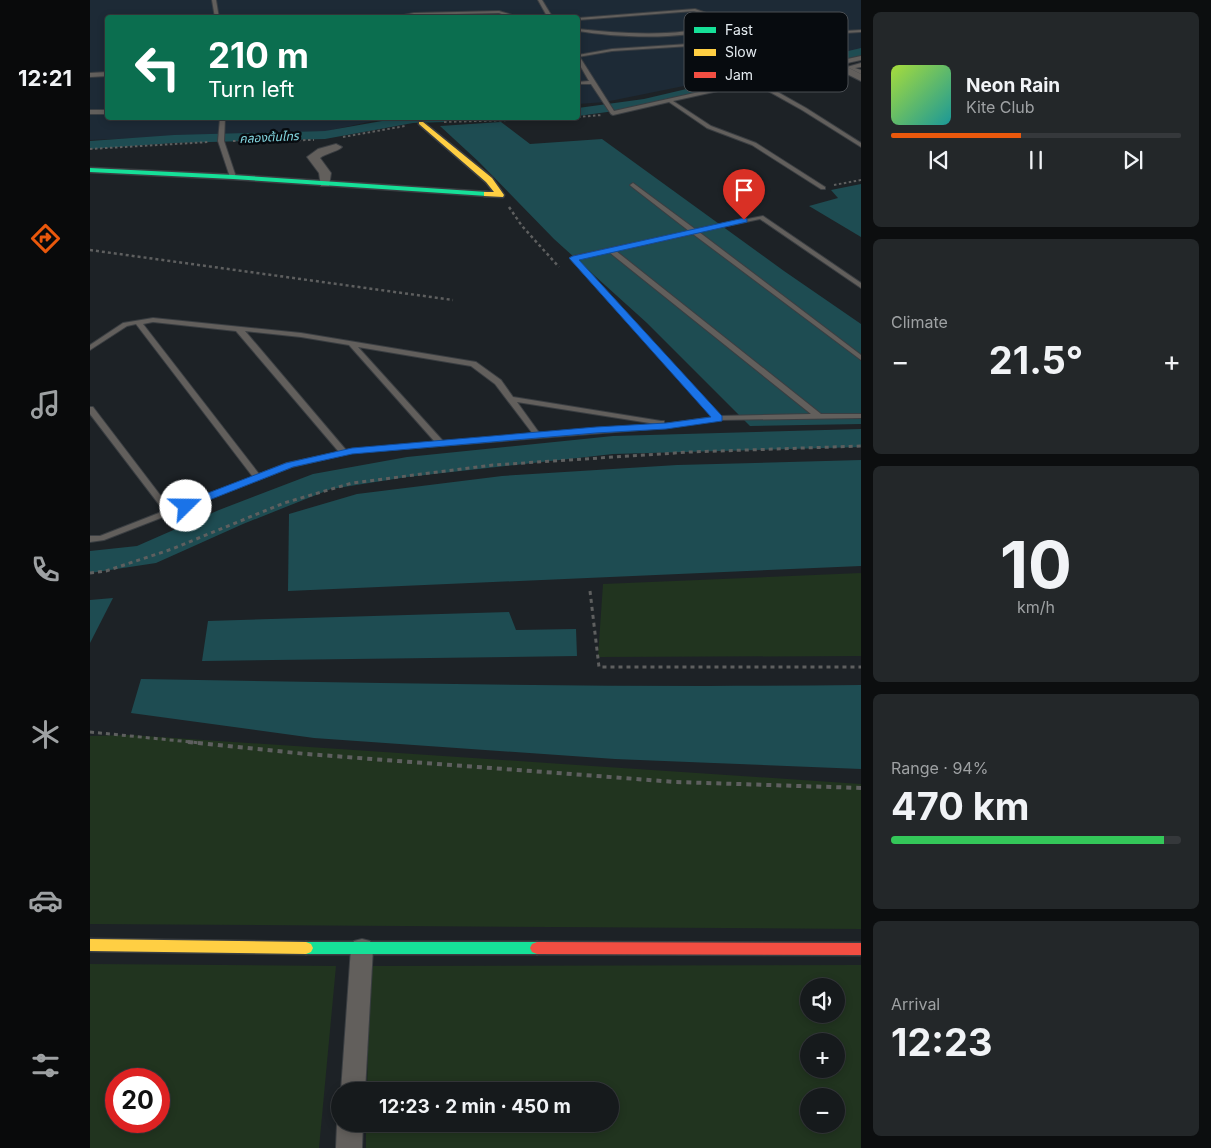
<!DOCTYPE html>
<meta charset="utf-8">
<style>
:root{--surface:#161a1c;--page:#232729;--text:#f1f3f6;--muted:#9ea1a3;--line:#35383b;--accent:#ea580c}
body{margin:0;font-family:Inter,"Noto Sans Thai",sans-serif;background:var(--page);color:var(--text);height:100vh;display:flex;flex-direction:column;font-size:19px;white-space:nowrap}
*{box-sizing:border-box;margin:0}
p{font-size:16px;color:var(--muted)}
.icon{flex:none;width:28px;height:28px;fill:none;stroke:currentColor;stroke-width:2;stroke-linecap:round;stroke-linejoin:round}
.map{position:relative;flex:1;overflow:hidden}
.side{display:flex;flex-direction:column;gap:12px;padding:12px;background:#0c0e0f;width:350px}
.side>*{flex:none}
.top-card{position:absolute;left:15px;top:15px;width:475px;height:105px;border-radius:5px;box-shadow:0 2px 8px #0003,0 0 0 1px var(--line);background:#0b6e4f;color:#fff;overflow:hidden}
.controls{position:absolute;left:710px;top:978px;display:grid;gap:10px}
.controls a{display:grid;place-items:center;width:45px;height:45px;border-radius:50%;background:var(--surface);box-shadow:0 2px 8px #0003,0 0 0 1px var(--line);font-size:25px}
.speed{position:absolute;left:15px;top:1068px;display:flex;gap:10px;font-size:25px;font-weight:700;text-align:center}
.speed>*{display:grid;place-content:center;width:65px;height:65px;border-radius:50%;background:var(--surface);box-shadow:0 2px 8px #0003,0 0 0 1px var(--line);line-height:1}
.speed .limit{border:8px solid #d22;background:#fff;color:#111}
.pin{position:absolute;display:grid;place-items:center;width:42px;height:42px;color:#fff;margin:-51px -21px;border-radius:50% 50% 50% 0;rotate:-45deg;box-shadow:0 0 5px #0007}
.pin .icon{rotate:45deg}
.me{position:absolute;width:55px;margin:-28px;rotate:68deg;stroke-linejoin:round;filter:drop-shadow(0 0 4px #0008)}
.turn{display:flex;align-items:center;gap:18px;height:105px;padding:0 20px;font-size:22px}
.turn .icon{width:65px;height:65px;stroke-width:2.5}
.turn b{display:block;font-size:35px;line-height:42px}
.big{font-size:38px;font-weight:700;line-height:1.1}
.side .card{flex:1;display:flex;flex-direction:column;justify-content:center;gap:8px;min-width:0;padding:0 18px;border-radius:8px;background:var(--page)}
.side .dial{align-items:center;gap:0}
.dial b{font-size:65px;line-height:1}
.song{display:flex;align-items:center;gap:15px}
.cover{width:60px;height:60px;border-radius:8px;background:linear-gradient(135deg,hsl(80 70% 55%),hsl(180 70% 35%))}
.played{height:5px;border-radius:2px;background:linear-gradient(90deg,var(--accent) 45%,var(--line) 45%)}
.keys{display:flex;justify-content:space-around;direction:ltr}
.heat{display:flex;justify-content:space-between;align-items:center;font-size:28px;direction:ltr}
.charge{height:8px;border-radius:4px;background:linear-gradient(90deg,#34c759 94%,var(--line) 0)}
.trip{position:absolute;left:241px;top:1082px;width:288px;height:50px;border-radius:25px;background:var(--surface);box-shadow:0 2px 8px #0003,0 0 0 1px var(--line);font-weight:700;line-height:50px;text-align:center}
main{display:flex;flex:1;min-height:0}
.dock{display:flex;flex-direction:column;width:90px;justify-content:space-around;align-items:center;background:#090a0b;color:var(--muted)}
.dock .icon{width:35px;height:35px}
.dock .active{color:var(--accent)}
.dock b{font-size:22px;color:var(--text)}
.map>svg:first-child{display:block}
.built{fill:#1d2a36}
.green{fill:#21341f;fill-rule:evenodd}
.water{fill:#1e4c52}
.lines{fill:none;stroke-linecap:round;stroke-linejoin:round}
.canal{fill:#1e4c52;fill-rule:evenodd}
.river{fill:#1e4c52;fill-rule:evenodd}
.lane-casing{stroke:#3a3e42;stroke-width:2}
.street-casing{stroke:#3a3e42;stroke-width:2}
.fast-casing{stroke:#3a3e42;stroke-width:3}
.slow-casing{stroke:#3a3e42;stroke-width:3}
.jam-casing{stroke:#3a3e42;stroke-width:3}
.path-far3{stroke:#5e5f5f;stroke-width:2;stroke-dasharray:2.5 2.5;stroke-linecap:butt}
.path-far2{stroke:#5e5f5f;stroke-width:2.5;stroke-dasharray:3 3;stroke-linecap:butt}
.path-far1{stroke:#5e5f5f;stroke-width:3;stroke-dasharray:4 4;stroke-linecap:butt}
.path{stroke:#5e5f5f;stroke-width:4;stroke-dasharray:5 5;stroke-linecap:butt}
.lane{fill:#625f5c;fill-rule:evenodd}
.street{fill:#625f5c;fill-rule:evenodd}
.fast{fill:#16e098;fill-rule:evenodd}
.slow{fill:#ffcf43;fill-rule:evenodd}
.jam{fill:#f24e42;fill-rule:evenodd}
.route{fill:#1a73e8;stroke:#114b97}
.labels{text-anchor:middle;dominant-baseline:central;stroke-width:5;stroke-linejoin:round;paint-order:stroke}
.far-water-label{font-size:12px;font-style:italic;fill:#85dae4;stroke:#070b0f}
.key{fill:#070b0f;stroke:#4a4e53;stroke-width:1}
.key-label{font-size:14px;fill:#e5ecf1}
</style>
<main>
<nav class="dock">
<b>12:21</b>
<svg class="icon active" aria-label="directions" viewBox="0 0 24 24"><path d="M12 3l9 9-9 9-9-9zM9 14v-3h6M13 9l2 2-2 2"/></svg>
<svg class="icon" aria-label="music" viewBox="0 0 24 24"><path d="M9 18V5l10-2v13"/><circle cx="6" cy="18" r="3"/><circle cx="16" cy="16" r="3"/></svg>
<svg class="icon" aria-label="phone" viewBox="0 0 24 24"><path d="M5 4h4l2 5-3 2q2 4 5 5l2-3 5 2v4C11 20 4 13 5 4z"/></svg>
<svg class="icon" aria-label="climate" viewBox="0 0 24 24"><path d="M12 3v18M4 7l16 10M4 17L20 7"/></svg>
<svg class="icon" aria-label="car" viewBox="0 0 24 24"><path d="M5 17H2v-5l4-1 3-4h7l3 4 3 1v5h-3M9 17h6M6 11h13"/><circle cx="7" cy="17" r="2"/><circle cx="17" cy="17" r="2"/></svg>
<svg class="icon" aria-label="filters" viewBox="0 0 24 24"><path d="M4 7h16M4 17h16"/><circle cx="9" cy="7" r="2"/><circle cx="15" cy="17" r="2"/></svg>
</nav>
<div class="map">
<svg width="771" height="1148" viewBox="0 0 771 1148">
<rect width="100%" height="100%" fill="#1d2226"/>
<path class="built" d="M0 0H771V50L515 102 488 104V18H18V118H297L237 131 0 140Z"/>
<g class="green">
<path d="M771 573V656L508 657 513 584Z"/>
<path d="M39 735 771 784V929L0 924V736Z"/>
<path d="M0 964 246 966 229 1148H0ZM26 1079H69V1121H26Z"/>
<path d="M771 965V1148H276V1124H520V1091H277L280 966ZM719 986H746V1014H719ZM719 1041H746V1069H719ZM719 1096H746V1124H719Z"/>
</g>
<g class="water">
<path d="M411 122 440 144 512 139 694 271 771 324V424L660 426 557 323 464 239 389 162 350 126Z"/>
<path d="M771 184V237L719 206 748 198 741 190Z"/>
<path d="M771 460V566L198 591 199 514 267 494 412 476 587 465Z"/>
<path d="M23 598 0 643V600Z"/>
<path d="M419 612 426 630 486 629 487 656 112 661 118 621Z"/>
<path d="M51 679C291 683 531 688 771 685V769L525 759 224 738 41 713Z"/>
</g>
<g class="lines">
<g class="canal">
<path d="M771 48V56L554 107 488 116V108L554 99Z"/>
<path d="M309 118H363L356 122 323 123 235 139 84 143 0 149V141L84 135 235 131Z"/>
</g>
<path class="river" d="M771 429V447L523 454 317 477 241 489 153 524 66 563 0 573V551L47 546 129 510 223 474 317 457 523 436Z"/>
<g class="lane-casing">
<g id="lane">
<path d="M122 0H126L129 18H125Z"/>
<path d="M448 0H452L463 18H458Z"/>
<path d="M605 9 619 14 628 25V27C592 41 525 37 488 31V29C523 33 590 38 623 25L615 16 604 11 488 20V18Z"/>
<path d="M409 11 432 18H423L409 13 324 15 314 18V15L324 13Z"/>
<path d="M771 30V32L654 39 652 38 654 37Z"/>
<path d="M645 41 647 42V43L522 51 488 57 491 59 524 111 771 56V60L670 82 716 108 771 143V147L712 110 664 83 583 101 621 126 666 143 735 187V189H731L662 145 617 128 579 102 523 115 521 114 501 84H488V82L499 81 488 62V55L522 49Z"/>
<path d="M771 63V67L765 68 771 70V74L757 67Z"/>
<path d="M18 72V76L0 77V73Z"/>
<rect x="0" y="110" width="18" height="4"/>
<path d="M130 118H135L134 141 146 177 143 179 140 177 128 141Z"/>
<path d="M543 183 605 229 673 216 771 283V288L670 219 609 232 771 355V360L603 234 526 251 731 414H771V418L628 420 576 428 262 453 202 467 14 540 0 542V536H10L74 511 0 414V407H3L80 508 163 477 46 324 37 326 0 350V345L33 323 63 318 211 333 386 362 411 380 423 397 571 421H574V424L623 417 480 258 483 256 599 231 541 186 540 185ZM519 252 721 414 630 416 487 259ZM63 322 146 331 249 452 197 463 169 474 53 324ZM155 331 211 337 259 345 345 442 256 450ZM268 347 381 366 405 384 443 434 353 441ZM427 402 566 424 450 434Z"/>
</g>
</g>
<g class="street-casing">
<g id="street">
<path d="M745 61 771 74V81L741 66 740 64Z"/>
<path d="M246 144 252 147C247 152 236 153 230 158L241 173 239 186H231L229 173 217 157 228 149Z"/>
<path d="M272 939 280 941 283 948 275 1091H251L261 948 264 941Z"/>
<path d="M250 1118V1124H273L272 1148H246L247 1124Z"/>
</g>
</g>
<g class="fast-casing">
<g id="fast">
<path d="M0 168 143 175 397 192 401 194 397 196 143 179 0 172Z"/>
<path d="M216 942H447L452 944 454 948 452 952 447 954H216L211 952 209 948 211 944Z"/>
</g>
</g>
<g class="slow-casing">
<g id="slow">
<path d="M329 122H333L402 178 414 195 413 197 394 196V192H404L396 182 329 124Z"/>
<path d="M0 939 216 942 221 944 223 948 221 952 216 954 0 951Z"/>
</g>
</g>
<g class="jam-casing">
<path id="jam" d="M447 942 771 943V955L447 954 442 952 440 948 442 944Z"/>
</g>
<g class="path-far3">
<path d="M488 117 512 115"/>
<path d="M354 122 483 118"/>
<path d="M253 137 315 126"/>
<path d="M143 141 224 140"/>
<path d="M0 149 119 142"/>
<path d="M744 185 771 180"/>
</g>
<g class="path-far2">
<path d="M419 207 432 226 469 267"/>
<path d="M0 250 363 300"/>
</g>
<g class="path-far1">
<path d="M0 573 16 571 82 549 194 503 262 483 403 465 600 452 771 446"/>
<path d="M500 591 509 667H771"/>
<path d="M0 732 111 743"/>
</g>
<path class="path" d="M98 742 216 754 586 782 771 788"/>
<use href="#lane" class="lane"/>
<use href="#street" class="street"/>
<use href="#fast" class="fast"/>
<use href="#slow" class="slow"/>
<use href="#jam" class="jam"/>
</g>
<path class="route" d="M654 218 657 219V222L489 260 632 416V421L576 429 506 433 262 454 203 467 99 508 96 509 90 506 92 503 196 463 262 448 506 427 576 423 621 417 479 258 483 256Z"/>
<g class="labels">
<g class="far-water-label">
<text transform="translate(179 137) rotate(-3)">คลองต้นไทร</text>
</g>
</g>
<rect x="594" y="12" width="164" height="80" rx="8" class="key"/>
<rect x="604" y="27" width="22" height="6" fill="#16e098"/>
<rect x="604" y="49" width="22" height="7" fill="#ffcf43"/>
<rect x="604" y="72" width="22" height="6" fill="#f24e42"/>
<g class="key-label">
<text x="635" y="35">Fast</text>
<text x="635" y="57">Slow</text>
<text x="635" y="80">Jam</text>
</g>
</svg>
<div class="controls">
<a><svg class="icon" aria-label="sound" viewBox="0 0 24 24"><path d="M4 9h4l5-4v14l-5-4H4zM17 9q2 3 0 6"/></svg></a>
<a>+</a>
<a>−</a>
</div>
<div class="speed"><div class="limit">20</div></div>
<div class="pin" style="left:654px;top:220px;background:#d93025"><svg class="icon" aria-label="arrive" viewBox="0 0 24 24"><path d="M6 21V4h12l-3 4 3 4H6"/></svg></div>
<svg class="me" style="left:96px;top:506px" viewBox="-20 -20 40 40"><circle r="19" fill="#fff"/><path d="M0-13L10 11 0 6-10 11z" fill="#1a73e8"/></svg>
<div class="trip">12:23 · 2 min · 450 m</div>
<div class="top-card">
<div class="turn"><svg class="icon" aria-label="left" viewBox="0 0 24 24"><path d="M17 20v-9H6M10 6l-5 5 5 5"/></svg><div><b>210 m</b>Turn left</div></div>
</div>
</div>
<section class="side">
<div class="card">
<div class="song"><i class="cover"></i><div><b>Neon Rain</b><p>Kite Club</p></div></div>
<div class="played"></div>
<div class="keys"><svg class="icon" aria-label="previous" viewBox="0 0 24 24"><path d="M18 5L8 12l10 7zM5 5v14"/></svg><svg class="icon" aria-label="pause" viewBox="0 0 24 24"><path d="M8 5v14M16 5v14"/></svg><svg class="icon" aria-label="next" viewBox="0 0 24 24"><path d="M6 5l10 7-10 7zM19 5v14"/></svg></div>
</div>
<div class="card"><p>Climate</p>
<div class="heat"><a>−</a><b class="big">21.5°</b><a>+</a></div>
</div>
<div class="card dial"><b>10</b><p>km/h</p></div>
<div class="card"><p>Range · 94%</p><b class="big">470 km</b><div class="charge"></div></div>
<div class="card"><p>Arrival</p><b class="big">12:23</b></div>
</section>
</main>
